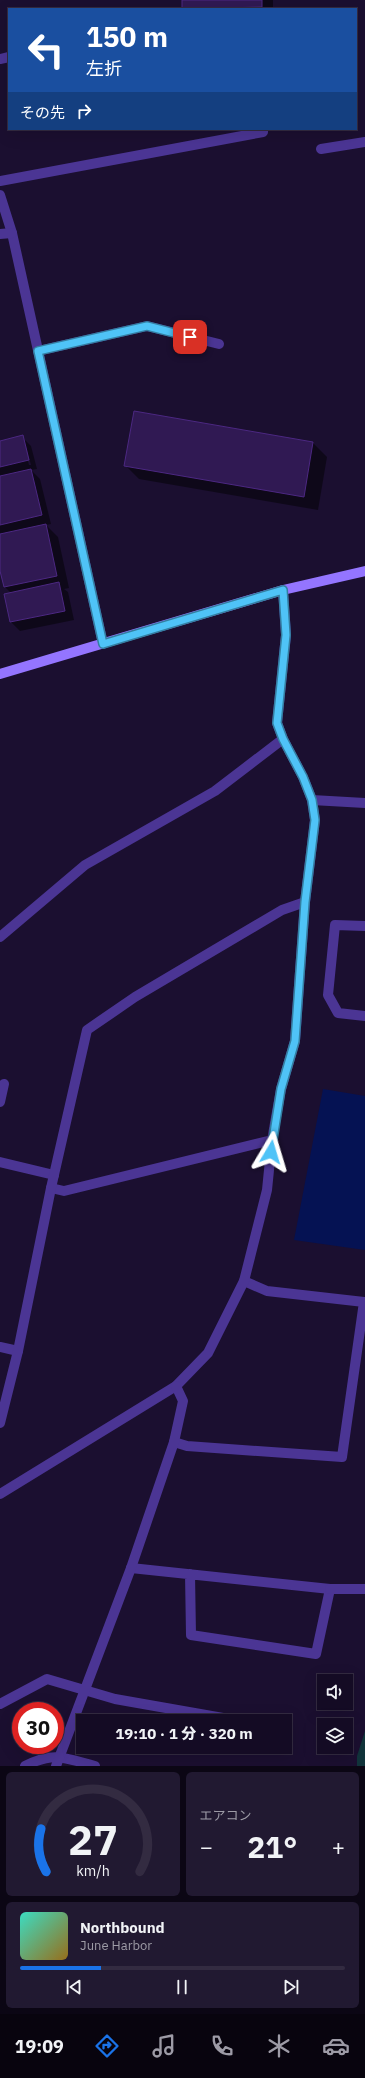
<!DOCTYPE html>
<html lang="ja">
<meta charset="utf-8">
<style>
:root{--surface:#140b24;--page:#211931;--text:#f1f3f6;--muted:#9d9ba6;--line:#332b41;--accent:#1a73e8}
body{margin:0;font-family:"IBM Plex Sans","Noto Sans JP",sans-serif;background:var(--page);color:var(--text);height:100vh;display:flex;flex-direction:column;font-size:15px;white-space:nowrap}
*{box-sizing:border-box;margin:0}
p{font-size:13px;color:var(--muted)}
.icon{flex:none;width:22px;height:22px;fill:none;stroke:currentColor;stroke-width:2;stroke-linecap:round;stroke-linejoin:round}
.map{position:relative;height:1766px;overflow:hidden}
.drawer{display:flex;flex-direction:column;gap:6px;padding:6px;background:#0b0614;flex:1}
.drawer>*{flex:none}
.hud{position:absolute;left:8px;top:8px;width:349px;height:122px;border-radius:0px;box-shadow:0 4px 16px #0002,0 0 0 1px var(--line);background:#1a4fa0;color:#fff;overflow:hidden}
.controls{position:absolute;left:317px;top:1674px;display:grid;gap:8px}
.controls a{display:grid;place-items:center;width:36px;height:36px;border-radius:0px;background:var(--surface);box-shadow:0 4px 16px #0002,0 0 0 1px var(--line);font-size:20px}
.speed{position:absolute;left:12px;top:1702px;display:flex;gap:8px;font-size:20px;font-weight:700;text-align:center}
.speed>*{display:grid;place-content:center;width:52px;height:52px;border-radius:50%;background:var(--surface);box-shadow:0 4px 16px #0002,0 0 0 1px var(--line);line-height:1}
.speed .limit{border:6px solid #d22;background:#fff;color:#111}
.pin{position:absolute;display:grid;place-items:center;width:34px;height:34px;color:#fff;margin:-17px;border-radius:8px;box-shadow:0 2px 6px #0006}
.me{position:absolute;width:44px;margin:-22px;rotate:7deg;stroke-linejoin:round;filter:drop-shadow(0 0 3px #0008)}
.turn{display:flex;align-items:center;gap:14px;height:84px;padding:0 12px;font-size:18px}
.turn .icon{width:52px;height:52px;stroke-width:2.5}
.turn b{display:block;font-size:28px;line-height:34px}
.then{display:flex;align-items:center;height:38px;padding:0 12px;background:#0003;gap:8px;font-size:15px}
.big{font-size:30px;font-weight:800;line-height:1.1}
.drawer .widget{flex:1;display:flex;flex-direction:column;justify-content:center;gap:6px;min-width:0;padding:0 14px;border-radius:6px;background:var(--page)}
.drawer .dial{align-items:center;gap:0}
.dial svg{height:104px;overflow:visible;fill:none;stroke:var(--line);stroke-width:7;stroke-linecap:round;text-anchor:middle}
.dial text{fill:var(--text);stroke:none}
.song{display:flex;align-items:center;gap:12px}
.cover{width:48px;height:48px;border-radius:6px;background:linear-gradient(135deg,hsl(170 70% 55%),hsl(40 70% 35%))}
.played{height:4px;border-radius:2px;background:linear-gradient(90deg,var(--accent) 25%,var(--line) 25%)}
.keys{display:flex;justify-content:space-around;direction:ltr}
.heat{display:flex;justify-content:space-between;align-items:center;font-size:22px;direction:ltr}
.drawer .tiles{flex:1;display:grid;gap:6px;grid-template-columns:1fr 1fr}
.widget:last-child{grid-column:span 2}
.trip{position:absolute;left:76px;top:1714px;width:216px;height:40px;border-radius:0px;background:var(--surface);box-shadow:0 4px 16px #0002,0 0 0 1px var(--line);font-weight:800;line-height:40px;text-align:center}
.tab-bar{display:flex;height:64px;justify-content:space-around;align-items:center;background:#08040e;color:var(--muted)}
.tab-bar .icon{width:28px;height:28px}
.tab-bar .on{color:var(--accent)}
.tab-bar b{font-size:18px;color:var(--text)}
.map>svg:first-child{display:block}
.green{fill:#11343b}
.water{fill:#051253}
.shadow{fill:#0007;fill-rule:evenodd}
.building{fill:#301953;stroke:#4c2882}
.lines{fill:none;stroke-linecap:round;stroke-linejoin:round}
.street{stroke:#4b3594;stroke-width:10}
.secondary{stroke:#9475ff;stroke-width:10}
.route-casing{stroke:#337fa1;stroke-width:10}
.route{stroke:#4fc3f7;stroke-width:7}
</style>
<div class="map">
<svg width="365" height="1766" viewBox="0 0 365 1766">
<rect width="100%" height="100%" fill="#1b0f30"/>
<path class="green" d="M365 1731V1766H357V1756Z"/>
<path class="water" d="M323 1089 365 1096V1250L294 1240Z"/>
<g class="shadow">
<rect x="183" y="0" width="90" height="9"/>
<path d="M134 412 313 443 327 457 318 510 139 479 125 465Z"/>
<path d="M22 437 31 446 37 469 31 470 40 479 51 524 46 525 58 537 69 588 64 589 68 592 74 620 20 631 11 622V593L5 587 0 567V442ZM24 446H26L31 465H29Z"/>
</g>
<g class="building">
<path d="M182 0H262V7L182 9Z"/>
<path d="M134 411 313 442 304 497 124 466Z"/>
<path d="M23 435 29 460 0 467V441Z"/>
<path d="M31 469 42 515 0 525V476Z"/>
<path d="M46 524 57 576 4 587 0 571V534Z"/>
<path d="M59 582 65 611 10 622 4 594Z"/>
</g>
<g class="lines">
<g class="street">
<path d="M0 59 9 57"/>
<path d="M321 149 365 142"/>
<path d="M0 181 263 132"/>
<path d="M0 195 12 233 103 644"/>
<path d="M0 234 12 233"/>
<path d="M38 351 147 326 219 344"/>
<path d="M312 800 365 803"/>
<path d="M365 926 335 925 328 995 338 1013 365 1016"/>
<path d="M0 937 85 865 215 791 283 739"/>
<path d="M0 1102 4 1084"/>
<path d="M0 1162 54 1175"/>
<path d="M51 1188 64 1191 272 1140"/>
<path d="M0 1347 18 1351"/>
<path d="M0 1423 18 1351 51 1188 87 1030 135 997 282 910 305 902"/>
<path d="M174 1442 187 1446 342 1457 364 1302 267 1291 244 1281"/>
<path d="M0 1494 176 1386 208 1353 244 1281 267 1190 272 1140 281 1089 295 1041 305 902 315 820 312 800 303 777 283 739 277 723 286 635 283 590"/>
<path d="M131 1568 330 1589 316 1654 191 1635 190 1574"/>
<path d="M330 1589H365"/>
<path d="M0 1704 47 1679 115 1699 240 1721"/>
<path d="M25 1766C54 1751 65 1758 95 1766"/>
<path d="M56 1766 131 1568 174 1442 183 1401 176 1386"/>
</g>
<path class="secondary" d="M0 674 283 590 365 571"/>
</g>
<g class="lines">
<g class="route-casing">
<path id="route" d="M190 337 147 326 38 351 103 644 283 590 286 635 277 723 283 739 303 777 312 800 315 820 305 902 295 1041 281 1089 271 1152"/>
</g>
<use href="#route" class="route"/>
</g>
</svg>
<div class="controls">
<a><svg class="icon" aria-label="sound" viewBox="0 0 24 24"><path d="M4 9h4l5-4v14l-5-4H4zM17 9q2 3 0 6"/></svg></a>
<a><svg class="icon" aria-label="layers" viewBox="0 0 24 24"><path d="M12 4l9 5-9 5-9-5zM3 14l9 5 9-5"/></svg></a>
</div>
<div class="speed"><div class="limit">30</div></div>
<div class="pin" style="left:190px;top:337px;background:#d93025"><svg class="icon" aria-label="arrive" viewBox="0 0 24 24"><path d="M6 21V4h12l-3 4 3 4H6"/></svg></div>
<svg class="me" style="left:271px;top:1152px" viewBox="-20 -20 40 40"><path d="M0-17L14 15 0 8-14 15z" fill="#4fc3f7" stroke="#fff" stroke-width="4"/></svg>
<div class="trip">19:10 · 1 分 · 320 m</div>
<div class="hud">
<div class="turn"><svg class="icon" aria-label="left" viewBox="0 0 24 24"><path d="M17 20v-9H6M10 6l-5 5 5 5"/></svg><div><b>150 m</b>左折</div></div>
<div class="then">その先<svg class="icon" aria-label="right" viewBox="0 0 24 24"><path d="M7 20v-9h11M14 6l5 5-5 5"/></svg></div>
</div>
</div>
<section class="drawer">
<div class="tiles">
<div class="widget dial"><svg viewBox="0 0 100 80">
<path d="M14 69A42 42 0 1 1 86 69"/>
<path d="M14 69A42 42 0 0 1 10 36" stroke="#1a73e8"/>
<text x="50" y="56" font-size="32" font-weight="700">27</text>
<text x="50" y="72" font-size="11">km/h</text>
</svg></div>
<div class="widget"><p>エアコン</p>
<div class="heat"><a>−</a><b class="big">21°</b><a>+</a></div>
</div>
<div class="widget">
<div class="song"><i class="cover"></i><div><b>Northbound</b><p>June Harbor</p></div></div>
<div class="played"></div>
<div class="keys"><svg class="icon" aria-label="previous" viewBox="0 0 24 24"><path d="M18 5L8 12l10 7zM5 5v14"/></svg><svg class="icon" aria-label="pause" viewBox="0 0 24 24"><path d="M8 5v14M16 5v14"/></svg><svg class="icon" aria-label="next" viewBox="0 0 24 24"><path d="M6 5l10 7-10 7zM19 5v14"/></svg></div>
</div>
</div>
</section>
<nav class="tab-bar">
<b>19:09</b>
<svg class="icon on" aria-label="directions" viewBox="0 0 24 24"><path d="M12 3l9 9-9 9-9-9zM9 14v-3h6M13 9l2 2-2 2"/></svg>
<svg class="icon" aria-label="music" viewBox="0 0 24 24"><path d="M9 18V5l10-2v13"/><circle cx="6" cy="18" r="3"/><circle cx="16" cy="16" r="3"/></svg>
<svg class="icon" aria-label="phone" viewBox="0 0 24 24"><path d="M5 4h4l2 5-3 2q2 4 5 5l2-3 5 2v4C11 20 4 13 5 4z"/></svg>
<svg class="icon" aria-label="climate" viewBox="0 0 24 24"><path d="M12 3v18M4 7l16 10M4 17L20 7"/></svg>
<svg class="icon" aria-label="car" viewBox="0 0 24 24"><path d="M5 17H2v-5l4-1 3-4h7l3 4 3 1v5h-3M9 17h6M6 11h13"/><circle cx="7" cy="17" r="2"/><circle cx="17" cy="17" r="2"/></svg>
</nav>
